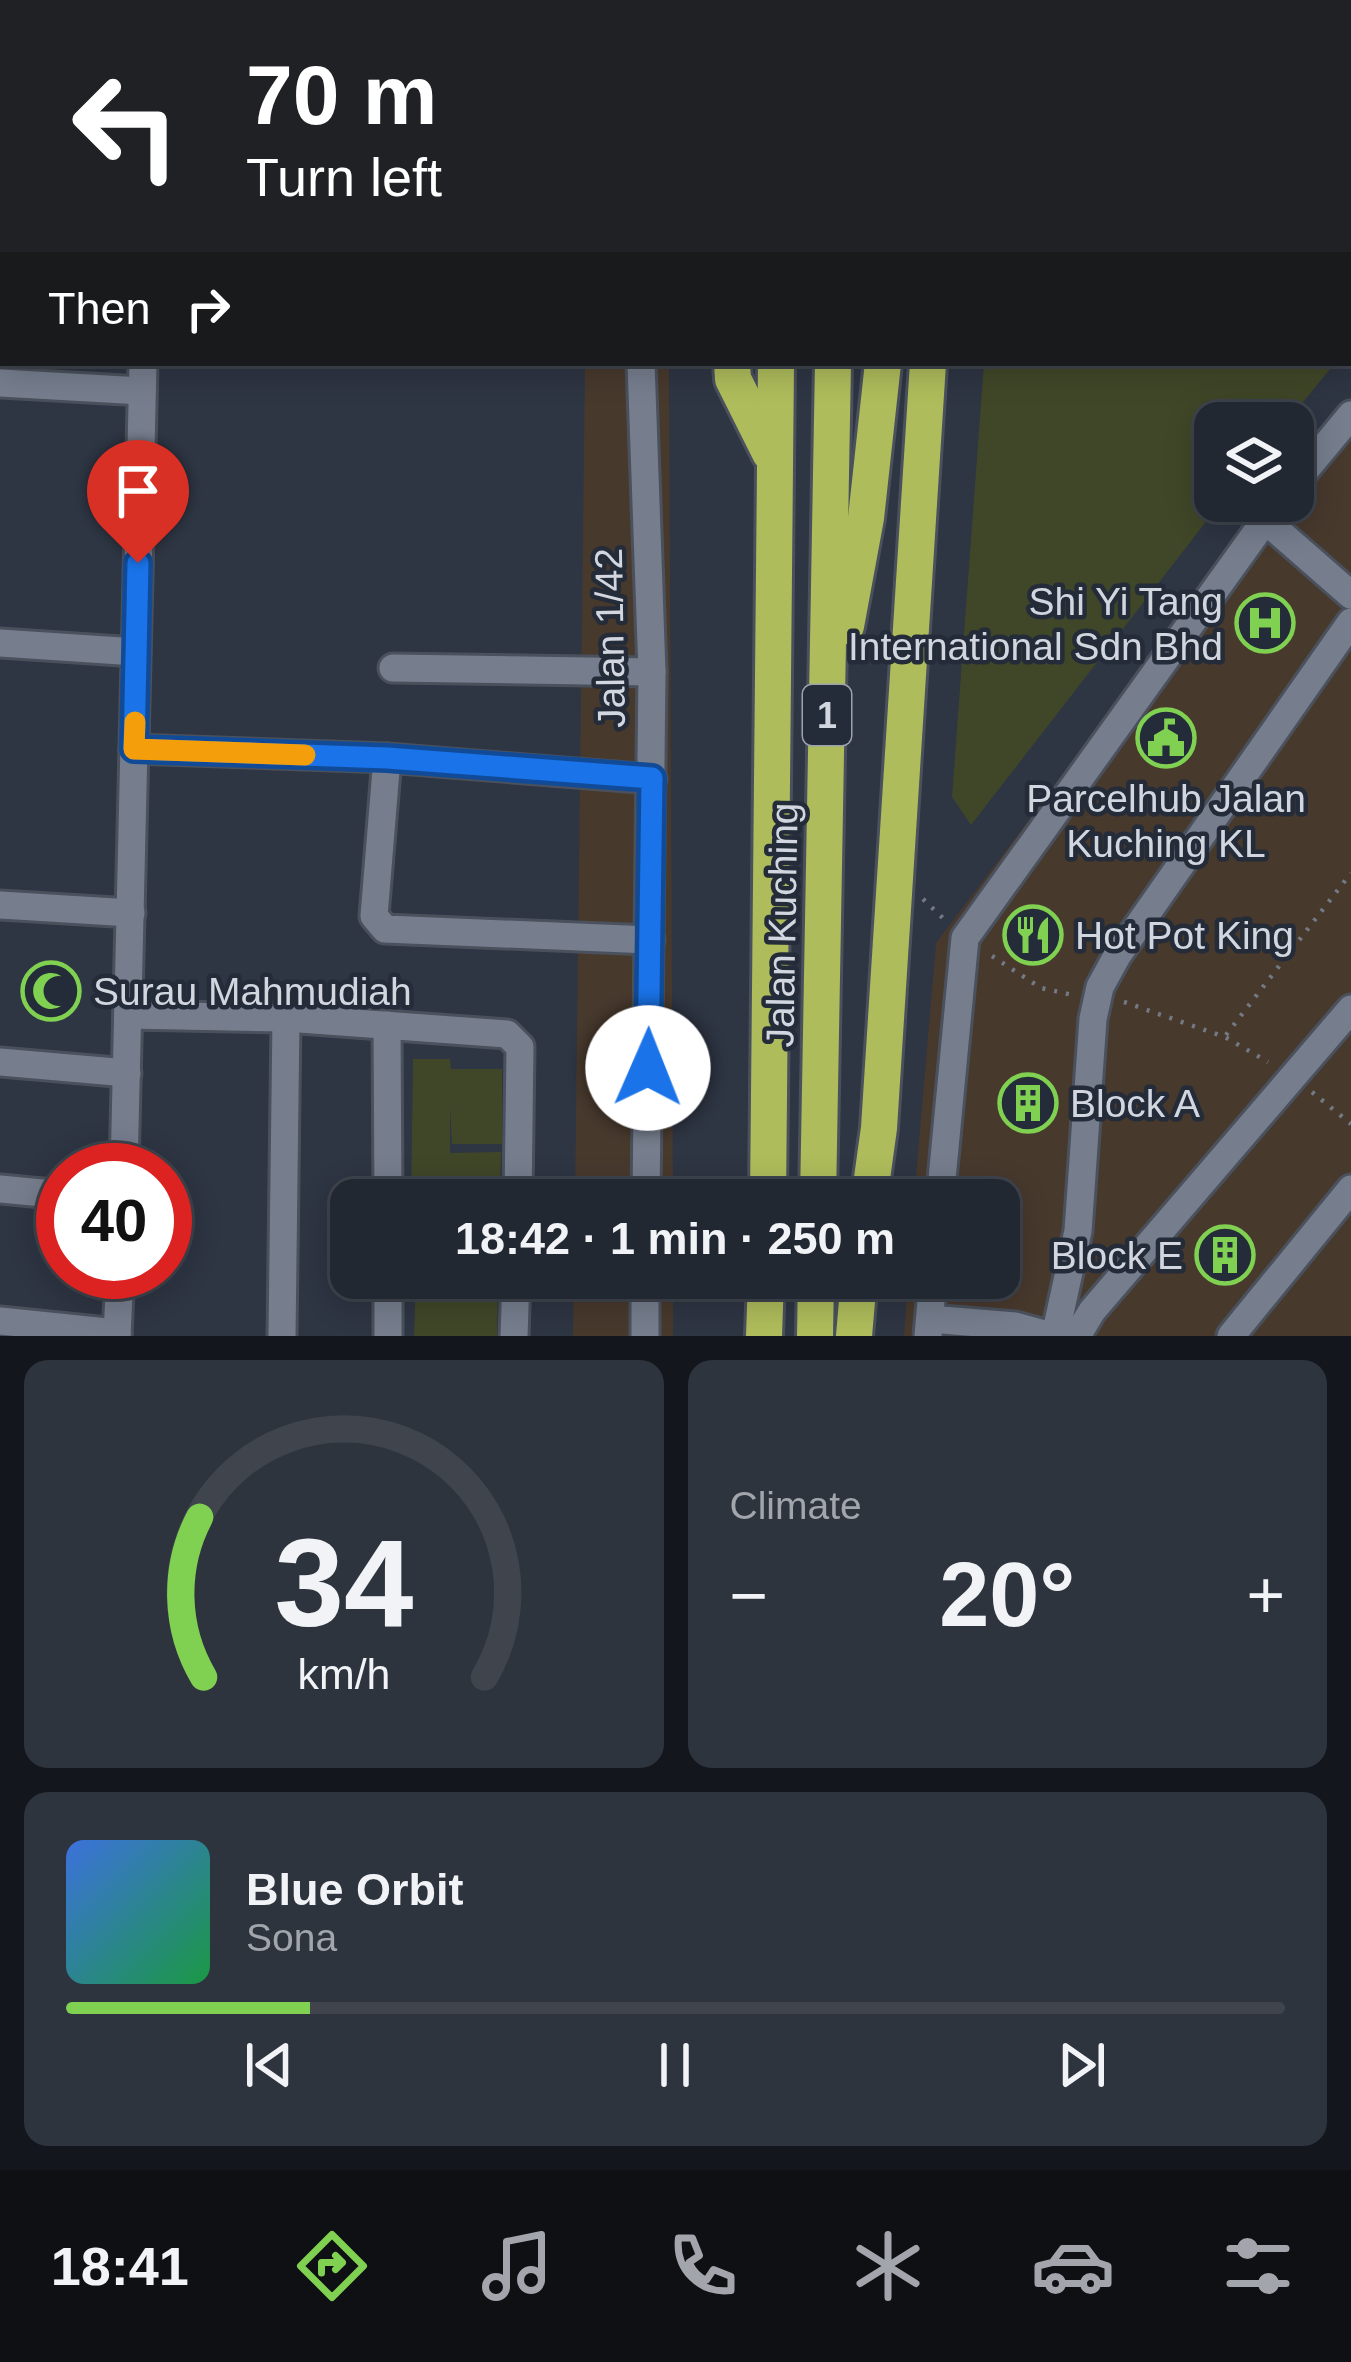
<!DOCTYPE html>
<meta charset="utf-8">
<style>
:root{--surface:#222832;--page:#2e343e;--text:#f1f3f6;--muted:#a2a6ac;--line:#3f444d;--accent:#80d051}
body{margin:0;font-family:Helvetica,sans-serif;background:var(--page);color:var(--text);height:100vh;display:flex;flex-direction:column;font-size:45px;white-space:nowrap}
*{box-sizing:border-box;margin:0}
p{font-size:39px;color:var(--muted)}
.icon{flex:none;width:66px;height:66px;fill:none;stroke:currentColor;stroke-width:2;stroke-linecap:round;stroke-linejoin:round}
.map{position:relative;height:1336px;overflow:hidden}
.drawer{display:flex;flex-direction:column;gap:24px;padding:24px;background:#13161c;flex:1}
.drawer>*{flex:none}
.banner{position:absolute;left:0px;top:0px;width:1353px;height:366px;box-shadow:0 6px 30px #0003,0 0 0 3px var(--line);background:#202124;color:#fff;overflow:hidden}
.tools{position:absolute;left:1194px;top:402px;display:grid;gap:24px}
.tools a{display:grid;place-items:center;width:120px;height:120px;border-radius:24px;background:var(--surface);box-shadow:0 6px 30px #0003,0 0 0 3px var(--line);font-size:60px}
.speed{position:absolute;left:36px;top:1143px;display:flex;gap:24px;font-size:60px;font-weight:700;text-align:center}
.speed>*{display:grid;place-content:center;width:156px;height:156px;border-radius:50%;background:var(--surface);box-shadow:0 6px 30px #0003,0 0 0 3px var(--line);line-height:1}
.speed .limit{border:18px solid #d22;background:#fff;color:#111}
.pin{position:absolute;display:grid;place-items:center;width:102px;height:102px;color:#fff;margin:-123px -51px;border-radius:50% 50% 50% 0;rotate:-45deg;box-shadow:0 0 12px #0007}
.pin .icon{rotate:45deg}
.me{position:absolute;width:132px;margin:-66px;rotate:1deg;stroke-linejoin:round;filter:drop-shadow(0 0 9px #0008)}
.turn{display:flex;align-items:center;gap:42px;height:252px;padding:0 48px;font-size:54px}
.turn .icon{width:156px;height:156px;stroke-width:2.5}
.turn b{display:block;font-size:84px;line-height:102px}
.then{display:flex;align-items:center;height:114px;padding:0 48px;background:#0003;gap:24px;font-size:45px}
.big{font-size:90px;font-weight:800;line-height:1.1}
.drawer .card{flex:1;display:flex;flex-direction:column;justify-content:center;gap:18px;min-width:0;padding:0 42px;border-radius:24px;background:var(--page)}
.drawer .dial{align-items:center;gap:0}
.dial svg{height:312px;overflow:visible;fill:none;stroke:var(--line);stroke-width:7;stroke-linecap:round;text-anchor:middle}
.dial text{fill:var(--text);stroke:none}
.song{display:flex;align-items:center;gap:36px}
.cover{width:144px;height:144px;border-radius:18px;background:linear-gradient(135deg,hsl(220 70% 55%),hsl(140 70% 35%))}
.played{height:12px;border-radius:6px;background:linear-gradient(90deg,var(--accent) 20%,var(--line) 20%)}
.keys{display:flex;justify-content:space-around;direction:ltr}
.heat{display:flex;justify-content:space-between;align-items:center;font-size:66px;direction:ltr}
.drawer .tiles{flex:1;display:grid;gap:24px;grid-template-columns:1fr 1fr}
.card:last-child{grid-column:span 2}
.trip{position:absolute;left:330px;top:1179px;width:690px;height:120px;border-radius:24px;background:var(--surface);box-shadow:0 6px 30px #0003,0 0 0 3px var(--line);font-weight:800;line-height:120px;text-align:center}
.menu{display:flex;height:192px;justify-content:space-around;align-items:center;background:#0e1014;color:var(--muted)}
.menu .icon{width:84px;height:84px}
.menu .current{color:var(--accent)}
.menu b{font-size:54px;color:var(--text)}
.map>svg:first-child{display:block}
.commercial{fill:#48392d}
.green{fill:#404728}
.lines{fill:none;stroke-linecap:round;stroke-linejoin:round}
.minor-casing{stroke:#4a515c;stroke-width:33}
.highway-casing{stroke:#4a515c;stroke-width:42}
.path{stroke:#737985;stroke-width:4.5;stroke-dasharray:3 9;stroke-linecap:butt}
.minor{stroke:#767e8e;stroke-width:27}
.highway{stroke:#aebc5b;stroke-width:36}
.route-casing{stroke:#114b97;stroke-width:30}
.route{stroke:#1a73e8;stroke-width:21}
.slow{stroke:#f59e0b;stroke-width:21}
.labels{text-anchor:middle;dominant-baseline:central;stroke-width:9;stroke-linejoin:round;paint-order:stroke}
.shield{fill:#242b39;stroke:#9da3ad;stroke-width:3}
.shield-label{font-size:36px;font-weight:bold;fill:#d1d6df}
.poi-label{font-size:39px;fill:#d1d6df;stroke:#242b39;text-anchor:start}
.street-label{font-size:39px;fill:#d1d6df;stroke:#242b39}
</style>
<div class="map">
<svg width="1351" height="1336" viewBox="0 0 1351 1336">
<rect width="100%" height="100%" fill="#2e3543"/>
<g class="commercial">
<path d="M585 363H669L673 1200H575Z"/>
<path d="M1351 396V1336H904L908 1278H999V1200H914L936 943 1270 501H1293V472Z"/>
<path d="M574 1278H673V1336H573Z"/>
</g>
<g class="green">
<path d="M984 363H1335L1286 423H1215V501H1222L971 825 952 797Z"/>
<path d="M413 1059H450L451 1069H502V1144H452L450 1106V1153L501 1152 500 1200H411Z"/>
<path d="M416 1278H498L497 1336H414Z"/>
</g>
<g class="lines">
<g class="minor-casing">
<g id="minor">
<path d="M246 0V3"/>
<path d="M631 0V3"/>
<path d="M949 0V3"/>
<path d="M151 3V0"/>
<path d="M1319 3 1322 0"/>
<path d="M0 110H3"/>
<path d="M641 363 652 672 646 1200"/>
<path d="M0 383 142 391"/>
<path d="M1293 485 1351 415"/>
<path d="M1264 519 1351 595"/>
<path d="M0 643 136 652"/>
<path d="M393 668 652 672"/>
<path d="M134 749 387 758 652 779"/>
<path d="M387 758 374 916 385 929 650 940"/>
<path d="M0 905 131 913"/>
<path d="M128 1015 286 1018 507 1034 520 1047 518 1200"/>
<path d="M387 1025 388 1200"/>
<path d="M0 1062 127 1073"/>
<path d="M124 1170 143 363"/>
<path d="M0 1189 63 1195"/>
<path d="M518 1198 646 1197"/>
<path d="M940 1200 965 938 1279 501"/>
<path d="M388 1278V1336"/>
<path d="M930 1319 1015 1326 1051 1336"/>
<path d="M0 1321 117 1333"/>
<path d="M117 1336 120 1272"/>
<path d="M282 1336 286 1018"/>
<path d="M514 1336 516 1278"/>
<path d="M645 1336V1278"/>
<path d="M928 1336 933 1278"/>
<path d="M1055 1336 1078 1231 1093 1019 1100 987 1117 956 1351 622"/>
<path d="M1077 1336 1092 1311 1351 1009"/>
<path d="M1231 1336 1351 1189"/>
</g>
</g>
<g class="highway-casing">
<g id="highway">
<path d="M719 0 720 3"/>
<path d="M928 0 929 3"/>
<path d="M783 3V0"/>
<path d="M840 3V0"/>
<path d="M899 3V0"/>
<path d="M732 363 733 379 770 453"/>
<path d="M846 626 866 518 883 363"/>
<path d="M768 1200 776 363"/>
<path d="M818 1200 833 363"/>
<path d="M869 1200 879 1128 928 363"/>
<path d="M764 1336 766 1278"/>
<path d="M815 1336 816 1278"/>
<path d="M854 1336 859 1278"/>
</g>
</g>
<g class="path">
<path d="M923 899 945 920"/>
<path d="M992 956 1041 988 1073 995"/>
<path d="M1124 1002 1225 1037 1268 1062"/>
<path d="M1226 1035 1351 873"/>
<path d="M1312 1092 1351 1124"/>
</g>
<use href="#minor" class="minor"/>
<use href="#highway" class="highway"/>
</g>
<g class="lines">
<g class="route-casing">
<path id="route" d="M138 563 134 749 387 758 652 778 648 1068"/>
</g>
<use href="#route" class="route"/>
<path class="slow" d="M135 722 134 749 305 755"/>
</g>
<defs>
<g id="hospital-ring" transform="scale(3)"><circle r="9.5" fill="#242b39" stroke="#80d051" stroke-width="1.5"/><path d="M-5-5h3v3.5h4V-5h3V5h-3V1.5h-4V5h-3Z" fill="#80d051"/></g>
<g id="civic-ring" transform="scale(3)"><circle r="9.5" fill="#242b39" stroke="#80d051" stroke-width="1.5"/><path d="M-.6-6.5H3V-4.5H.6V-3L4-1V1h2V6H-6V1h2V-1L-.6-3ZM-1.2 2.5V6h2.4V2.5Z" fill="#80d051"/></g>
<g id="restaurant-ring" transform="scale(3)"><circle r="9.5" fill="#242b39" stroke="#80d051" stroke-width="1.5"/><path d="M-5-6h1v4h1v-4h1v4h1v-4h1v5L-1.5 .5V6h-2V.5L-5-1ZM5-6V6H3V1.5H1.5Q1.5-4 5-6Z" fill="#80d051"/></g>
<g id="mosque-ring" transform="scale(3)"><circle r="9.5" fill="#242b39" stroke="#80d051" stroke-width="1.5"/><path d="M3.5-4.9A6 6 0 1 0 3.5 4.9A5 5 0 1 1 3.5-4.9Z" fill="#80d051"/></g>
<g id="building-ring" transform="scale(3)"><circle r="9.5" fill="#242b39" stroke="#80d051" stroke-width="1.5"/><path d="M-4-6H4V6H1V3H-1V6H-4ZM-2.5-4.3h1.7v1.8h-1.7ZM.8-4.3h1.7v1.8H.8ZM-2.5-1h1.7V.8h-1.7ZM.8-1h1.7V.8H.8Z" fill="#80d051"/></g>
</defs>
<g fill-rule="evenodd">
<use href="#hospital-ring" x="1265" y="623"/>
<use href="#civic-ring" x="1166" y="738"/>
<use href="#restaurant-ring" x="1033" y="935"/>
<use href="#mosque-ring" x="51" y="991"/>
<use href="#building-ring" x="1028" y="1103"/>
<use href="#building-ring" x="1225" y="1255"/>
</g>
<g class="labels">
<rect class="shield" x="803" y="685" width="48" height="60" rx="9"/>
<g class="shield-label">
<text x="827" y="715">1</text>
</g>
<g class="poi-label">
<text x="1223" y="601" text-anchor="end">Shi Yi Tang<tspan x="1223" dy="45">International Sdn Bhd</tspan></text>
<text x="1166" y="798" text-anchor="middle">Parcelhub Jalan<tspan x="1166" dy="45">Kuching KL</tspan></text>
<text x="1075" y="935">Hot Pot King</text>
<text x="93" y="991">Surau Mahmudiah</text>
<text x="1070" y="1103">Block A</text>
<text x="1183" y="1255" text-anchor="end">Block E</text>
</g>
<g class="street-label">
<text transform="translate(610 638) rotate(-91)">Jalan 1/42</text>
<text transform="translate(782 925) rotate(-89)">Jalan Kuching</text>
</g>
</g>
</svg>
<div class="tools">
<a><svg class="icon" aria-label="layers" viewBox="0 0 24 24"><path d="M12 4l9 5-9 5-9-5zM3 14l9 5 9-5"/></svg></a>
</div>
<div class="speed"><div class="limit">40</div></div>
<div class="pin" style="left:138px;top:563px;background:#d93025"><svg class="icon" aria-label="arrive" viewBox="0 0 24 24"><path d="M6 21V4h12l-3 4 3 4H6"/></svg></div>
<svg class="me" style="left:648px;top:1068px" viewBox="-20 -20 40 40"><circle r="19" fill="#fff"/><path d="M0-13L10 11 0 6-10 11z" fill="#1a73e8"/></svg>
<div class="trip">18:42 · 1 min · 250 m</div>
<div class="banner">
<div class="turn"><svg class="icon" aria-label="left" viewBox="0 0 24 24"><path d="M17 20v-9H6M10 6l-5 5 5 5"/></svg><div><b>70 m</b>Turn left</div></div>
<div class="then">Then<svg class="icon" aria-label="right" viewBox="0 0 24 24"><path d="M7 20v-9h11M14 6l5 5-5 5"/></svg></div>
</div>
</div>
<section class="drawer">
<div class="tiles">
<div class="card dial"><svg viewBox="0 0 100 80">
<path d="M14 69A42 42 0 1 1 86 69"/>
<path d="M14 69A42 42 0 0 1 13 28" stroke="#80d051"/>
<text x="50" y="56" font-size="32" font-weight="700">34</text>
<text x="50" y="72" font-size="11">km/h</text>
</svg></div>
<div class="card"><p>Climate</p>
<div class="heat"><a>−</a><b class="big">20°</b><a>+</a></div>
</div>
<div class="card">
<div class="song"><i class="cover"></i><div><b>Blue Orbit</b><p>Sona</p></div></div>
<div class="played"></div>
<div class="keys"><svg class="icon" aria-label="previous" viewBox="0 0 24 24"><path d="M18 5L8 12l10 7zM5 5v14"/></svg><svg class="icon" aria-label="pause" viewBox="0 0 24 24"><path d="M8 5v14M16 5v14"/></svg><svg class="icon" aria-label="next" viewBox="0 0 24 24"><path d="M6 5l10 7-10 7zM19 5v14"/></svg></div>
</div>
</div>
</section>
<nav class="menu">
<b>18:41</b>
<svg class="icon current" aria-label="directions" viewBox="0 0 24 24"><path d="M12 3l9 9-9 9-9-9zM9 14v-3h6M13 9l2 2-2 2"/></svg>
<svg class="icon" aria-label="music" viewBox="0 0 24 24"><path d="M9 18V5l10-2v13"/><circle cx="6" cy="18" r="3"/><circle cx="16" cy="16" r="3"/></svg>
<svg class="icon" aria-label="phone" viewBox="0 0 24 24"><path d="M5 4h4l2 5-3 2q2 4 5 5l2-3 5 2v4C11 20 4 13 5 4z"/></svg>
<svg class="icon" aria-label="climate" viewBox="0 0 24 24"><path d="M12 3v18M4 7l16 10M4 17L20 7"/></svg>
<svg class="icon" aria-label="car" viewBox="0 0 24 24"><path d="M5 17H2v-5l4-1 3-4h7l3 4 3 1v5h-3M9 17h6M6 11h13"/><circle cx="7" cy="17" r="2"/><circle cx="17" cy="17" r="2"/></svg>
<svg class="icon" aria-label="filters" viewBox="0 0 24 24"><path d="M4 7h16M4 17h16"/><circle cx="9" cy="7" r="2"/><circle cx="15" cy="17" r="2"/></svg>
</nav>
